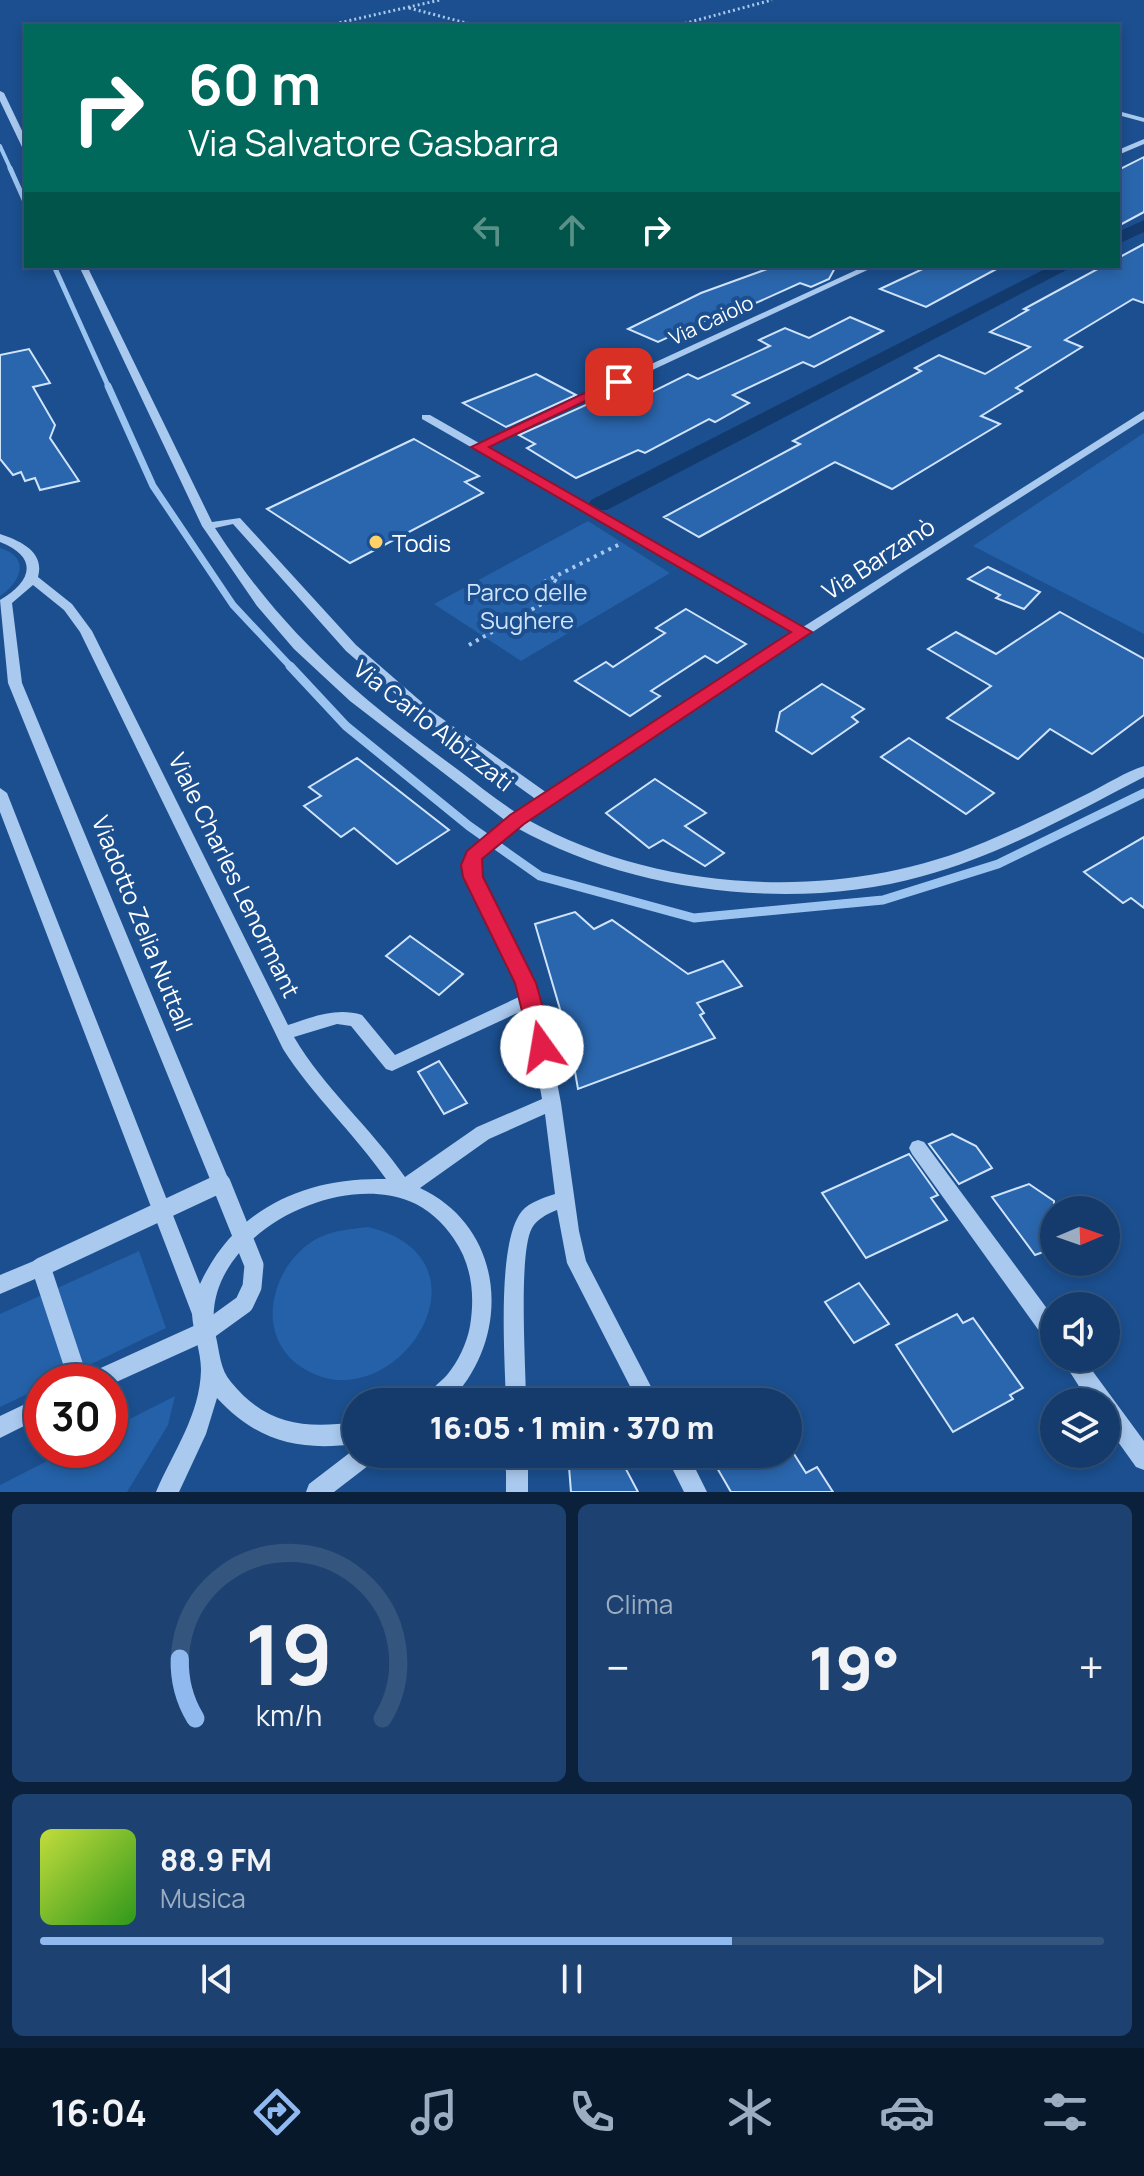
<!DOCTYPE html>
<html lang="it">
<meta charset="utf-8">
<style>
:root{--surface:#143b6b;--page:#1d4271;--text:#f1f3f6;--muted:#9dadc1;--line:#33557e;--accent:#90b9f0}
body{margin:0;font-family:Manrope,sans-serif;background:var(--page);color:var(--text);height:100vh;display:flex;flex-direction:column;font-size:30px;white-space:nowrap}
*{box-sizing:border-box;margin:0}
p{font-size:26px;color:var(--muted)}
.icon{flex:none;width:44px;height:44px;fill:none;stroke:currentColor;stroke-width:2;stroke-linecap:round;stroke-linejoin:round}
.map{position:relative;height:1492px;overflow:hidden}
.side{display:flex;flex-direction:column;gap:12px;padding:12px;background:#0b203b;flex:1}
.side>*{flex:none}
.hud{position:absolute;left:24px;top:24px;width:1096px;height:244px;border-radius:0px;box-shadow:0 4px 12px #0003,0 0 0 2px var(--line);background:#00695c;color:#fff;overflow:hidden}
.needle{width:52px;rotate:88deg}
.controls{position:absolute;left:1040px;top:1196px;display:grid;gap:16px}
.controls a{display:grid;place-items:center;width:80px;height:80px;border-radius:50%;background:var(--surface);box-shadow:0 4px 12px #0003,0 0 0 2px var(--line);font-size:40px}
.speed{position:absolute;left:24px;top:1364px;display:flex;gap:16px;font-size:40px;font-weight:700;text-align:center}
.speed>*{display:grid;place-content:center;width:104px;height:104px;border-radius:50%;background:var(--surface);box-shadow:0 4px 12px #0003,0 0 0 2px var(--line);line-height:1}
.speed .limit{border:12px solid #d22;background:#fff;color:#111}
.pin{position:absolute;display:grid;place-items:center;width:68px;height:68px;color:#fff;margin:-34px;border-radius:16px;box-shadow:0 4px 12px #0006}
.me{position:absolute;width:88px;margin:-44px;rotate:347deg;stroke-linejoin:round;filter:drop-shadow(0 0 6px #0008)}
.turn{display:flex;align-items:center;gap:28px;height:168px;padding:0 32px;font-size:36px}
.turn .icon{width:104px;height:104px;stroke-width:2.5}
.turn b{display:block;font-size:56px;line-height:68px}
.lanes{display:flex;align-items:center;height:76px;padding:0 32px;background:#0003;justify-content:center;gap:40px;direction:ltr}
.lanes .off{opacity:.35}
.big{font-size:60px;font-weight:800;line-height:1.1}
.side .card{flex:1;display:flex;flex-direction:column;justify-content:center;gap:12px;min-width:0;padding:0 28px;border-radius:12px;background:var(--page)}
.side .dial{align-items:center;gap:0}
.dial svg{height:208px;overflow:visible;fill:none;stroke:var(--line);stroke-width:7;stroke-linecap:round;text-anchor:middle}
.dial text{fill:var(--text);stroke:none}
.song{display:flex;align-items:center;gap:24px}
.cover{width:96px;height:96px;border-radius:12px;background:linear-gradient(135deg,hsl(70 70% 55%),hsl(110 70% 35%))}
.played{height:8px;border-radius:4px;background:linear-gradient(90deg,var(--accent) 65%,var(--line) 65%)}
.keys{display:flex;justify-content:space-around;direction:ltr}
.heat{display:flex;justify-content:space-between;align-items:center;font-size:44px;direction:ltr}
.side .tiles{flex:1;display:grid;gap:12px;grid-template-columns:1fr 1fr}
.card:last-child{grid-column:span 2}
.trip{position:absolute;left:342px;top:1388px;width:460px;height:80px;border-radius:40px;background:var(--surface);box-shadow:0 4px 12px #0003,0 0 0 2px var(--line);font-weight:800;line-height:80px;text-align:center}
.tabs{display:flex;height:128px;justify-content:space-around;align-items:center;background:#08182b;color:var(--muted)}
.tabs .icon{width:56px;height:56px}
.tabs .current{color:var(--accent)}
.tabs b{font-size:36px;color:var(--text)}
.map>svg:first-child{display:block}
.green{fill:#2461a8}
.lines{fill:none;stroke-linecap:round;stroke-linejoin:round}
.stream-far3{stroke:#9cc4f0;stroke-width:4}
.stream-far2{stroke:#9cc4f0;stroke-width:5}
.stream-far1{stroke:#9cc4f0;stroke-width:7}
.stream{stroke:#9cc4f0;stroke-width:9}
.canal{fill:#123a6d;fill-rule:evenodd}
.building{fill:#2a66ad;stroke:#cfe3fa;stroke-width:2}
.path-far1{stroke:#a9c9ee;stroke-width:3;stroke-dasharray:2 3;stroke-linecap:butt}
.path{stroke:#a9c9ee;stroke-width:4;stroke-dasharray:3 5;stroke-linecap:butt}
.minor{fill:#a9c9ee;fill-rule:evenodd}
.minor-bridge{stroke:#a9c9ee;stroke-width:19}
.route{fill:#e11d48;stroke:#92132f;stroke-width:2}
.poi-dot{fill:#ffd166;stroke:#1b4f8f;stroke-width:3}
.labels{text-anchor:middle;dominant-baseline:central;stroke-width:8;stroke-linejoin:round;paint-order:stroke}
.far-street-label{font-size:20px;fill:#fff;stroke:#1b4f8f}
.poi-label{font-size:24px;fill:#fff;stroke:#1b4f8f;text-anchor:start}
.street-label{font-size:24px;fill:#fff;stroke:#1b4f8f}
.park-label{font-size:24px;fill:#cfe3fa;stroke:#1b4f8f}
</style>
<div class="map">
<svg width="1144" height="1492" viewBox="0 0 1144 1492">
<rect width="100%" height="100%" fill="#1b4f8f"/>
<g class="green">
<path d="M1144 433V634L973 546Z"/>
<path d="M588 521 670 573 521 661 434 604Z"/>
<path d="M0 548C31 557 21 582 0 596Z"/>
<path d="M368 1227C507 1260 388 1433 297 1364 252 1329 275 1259 320 1237 336 1230 351 1229 368 1227Z"/>
<path d="M139 1251 166 1328 54 1382H42V1387L0 1407V1314Z"/>
<path d="M175 1396 168 1425 127 1492H0V1485L69 1450H110V1429Z"/>
</g>
<g class="lines">
<path class="stream-far3" d="M0 146 11 170"/>
<g class="stream-far2">
<path d="M10 168 26 204"/>
<path d="M54 266 109 388"/>
</g>
<path class="stream-far1" d="M108 386 153 486 233 605 292 668"/>
<path class="stream" d="M290 666 346 726 469 826 540 876 694 918 883 900 998 864 1144 793"/>
<g class="canal">
<path d="M1144 220V232L1118 244V232Z"/>
<path d="M1051 266H1074L607 510H591L588 505 591 500Z"/>
</g>
</g>
<g class="building">
<path d="M1144 157V212L1118 226V170Z"/>
<path d="M1144 244V303L1133 299 1065 340 1082 347 1016 388 1022 391 981 416 1000 424 892 489 835 462 699 537 664 517 800 444 793 441 921 371 915 368 939 355 985 374 1030 347 990 332 1028 310 1024 309 1103 266H1118V258Z"/>
<path d="M761 266H836L829 279 811 287 800 283 756 303 750 300 658 342 628 329 701 293 767 269Z"/>
<path d="M929 266H1002L926 307 880 289Z"/>
<path d="M850 317 883 331 814 367 803 362 733 395 749 403 715 422 709 419 645 453 638 450 576 478 527 448 535 444 519 435 590 403 605 411 621 403 626 405 688 374 698 379 770 346 759 340 785 328 809 338Z"/>
<path d="M29 349 50 383 33 387 55 425 50 438 79 481 40 490 35 478 25 481 21 472 13 475 0 459V355Z"/>
<path d="M536 374 576 395 506 427 463 403Z"/>
<path d="M414 439 479 476 465 482 483 493 350 563 267 509Z"/>
<path d="M988 567 1040 592 1024 609 996 598 1000 595 968 579Z"/>
<path d="M686 609 746 644 717 663 705 656 651 691 660 696 630 716 575 681 606 662 613 667 665 633 656 628Z"/>
<path d="M1060 612 1144 659V715L1092 754 1050 729 1018 759 947 718 991 686 928 649 956 632 996 654Z"/>
<path d="M822 684 864 709 852 717 858 722 812 754 776 731 780 712Z"/>
<path d="M909 738 994 793 966 814 881 757Z"/>
<path d="M357 758 449 830 397 864 354 828 341 837 304 806 321 796 309 787Z"/>
<path d="M655 779 706 813 685 826 724 853 705 866 663 840 649 848 606 813Z"/>
<path d="M1144 837V908L1131 898 1123 903 1084 872Z"/>
<path d="M575 912 594 929 612 920 688 974 723 961 742 986 697 1003 704 1013 700 1015 715 1038 578 1089 570 1043 535 924Z"/>
<path d="M410 936 463 974 439 995 386 956Z"/>
<path d="M439 1061 467 1103 444 1114 418 1072Z"/>
<path d="M952 1134 976 1146 992 1168 959 1184 929 1144Z"/>
<path d="M909 1154 938 1195 931 1198 947 1220 866 1258 822 1193Z"/>
<path d="M1029 1184 1054 1201V1248L1035 1255 992 1197Z"/>
<path d="M859 1283 889 1324 854 1343 825 1302Z"/>
<path d="M957 1314 963 1323 973 1318 1023 1388 1010 1395 1013 1399 953 1432 896 1345Z"/>
<path d="M568 1454H618L638 1492H571Z"/>
<path d="M709 1454H794L806 1473 817 1467 833 1492H731Z"/>
</g>
<g class="lines">
<g class="path-far1">
<path d="M409 8 478 26"/>
<path d="M325 26 440 0"/>
<path d="M675 26 772 0"/>
</g>
<g class="path">
<path d="M554 580 565 587 560 596 547 593 544 582 620 544"/>
<path d="M469 645 554 597"/>
</g>
<g class="minor">
<path d="M0 91 4 93 26 139V149L22 147 0 101Z"/>
<path d="M1118 111 1144 118V122L1118 115Z"/>
<path d="M1144 139V144L1118 155V150Z"/>
<path d="M79 266H87L212 522 240 518 356 645 433 712 547 793 794 632 422 419V415H430L479 443 865 266H876L487 447 803 627 1144 411V419L905 571 528 820C663 895 844 902 985 842 1021 827 1055 810 1089 793 1107 784 1125 772 1144 766V777C1072 814 1001 855 923 876 796 912 633 893 517 828L486 851 479 862 481 877 528 969 544 1015 561 1103 579 1231 586 1261 659 1402H638L567 1263 557 1210C547 1214 537 1219 532 1228 518 1253 526 1368 526 1402H506C505 1359 496 1242 522 1211 530 1202 543 1198 555 1194L545 1114 489 1139 420 1188C506 1228 513 1338 449 1402H424C428 1390 439 1384 447 1375 458 1362 467 1343 470 1326 475 1296 472 1265 454 1239 443 1223 428 1208 409 1201 330 1170 194 1244 216 1337 220 1354 220 1369 231 1382 266 1425 304 1429 356 1422V1444C298 1451 258 1442 217 1398L206 1434 179 1492H156C173 1452 200 1415 201 1370 201 1351 193 1333 192 1314L0 812V788L7 793 200 1284C235 1208 305 1177 386 1179 354 1133 313 1096 283 1049L80 632 64 610 33 585 12 603 22 683 230 1183 228 1189 221 1191 214 1189 8 683 0 600C32 582 39 557 0 542V534C21 541 45 552 38 577L72 604 92 631 288 1025C313 1017 336 1007 362 1015L395 1055 521 996 512 969 465 877 463 861 476 843 506 821 350 701 294 649 257 606 202 526ZM233 524 346 651 423 718 537 800 517 813C496 800 477 784 457 769 357 696 283 634 215 528ZM526 1009 542 1099 477 1127 405 1177C371 1128 324 1088 294 1037L337 1024 351 1026 386 1069 392 1071Z"/>
<path d="M918 1140 924 1142 1054 1318V1345L1047 1342 912 1154 909 1148 912 1142Z"/>
<path d="M41 1258 48 1261 51 1267 89 1382H69L35 1279 0 1294V1275Z"/>
<path d="M1061 1358H1083L1144 1441V1470L1136 1467 1106 1425V1402H1089Z"/>
<path d="M42 1396V1417L0 1438V1416Z"/>
<path d="M356 1448V1454H376L373 1462 334 1492H306L309 1484Z"/>
<path d="M497 1454H520L528 1469V1492H506V1471Z"/>
<path d="M665 1454H688L707 1492H684Z"/>
</g>
<path class="minor-bridge" d="M41 1267 221 1183 254 1265 252 1287 244 1304 208 1330 93 1382"/>
</g>
<path class="route" d="M614 379 625 382 489 447 812 632 524 824 482 859 483 877 536 983 554 1047 550 1053 542 1056 535 1053 531 1047 515 983 463 877 461 865 467 851 510 815 791 632 471 447Z"/>
<circle class="poi-dot" cx="376" cy="542" r="8"/>
<g class="labels">
<g class="far-street-label">
<text transform="translate(711 320) rotate(-25)">Via Caiolo</text>
</g>
<g class="poi-label">
<text x="392" y="542">Todis</text>
</g>
<g class="street-label">
<text transform="translate(878 558) rotate(-33)">Via Barzanò</text>
<text transform="translate(434 725) rotate(38)">Via Carlo Albizzati</text>
<text transform="translate(235 875) rotate(64)">Viale Charles Lenormant</text>
<text transform="translate(143 923) rotate(68)">Viadotto Zelia Nuttall</text>
</g>
<g class="park-label">
<text x="527" y="591">Parco delle<tspan x="527" dy="28">Sughere</tspan></text>
</g>
</g>
</svg>
<div class="controls">
<a><svg class="needle" viewBox="-14 -14 28 28"><path d="M0-13l5 13h-10z" fill="#e53935"/><path d="M0 13l5-13h-10z" fill="#9dadc1"/></svg></a>
<a><svg class="icon" aria-label="sound" viewBox="0 0 24 24"><path d="M4 9h4l5-4v14l-5-4H4zM17 9q2 3 0 6"/></svg></a>
<a><svg class="icon" aria-label="layers" viewBox="0 0 24 24"><path d="M12 4l9 5-9 5-9-5zM3 14l9 5 9-5"/></svg></a>
</div>
<div class="speed"><div class="limit">30</div></div>
<div class="pin" style="left:619px;top:382px;background:#d93025"><svg class="icon" aria-label="arrive" viewBox="0 0 24 24"><path d="M6 21V4h12l-3 4 3 4H6"/></svg></div>
<svg class="me" style="left:542px;top:1047px" viewBox="-20 -20 40 40"><circle r="19" fill="#fff"/><path d="M0-13L10 11 0 6-10 11z" fill="#e11d48"/></svg>
<div class="trip">16:05 · 1 min · 370 m</div>
<div class="hud">
<div class="turn"><svg class="icon" aria-label="right" viewBox="0 0 24 24"><path d="M7 20v-9h11M14 6l5 5-5 5"/></svg><div><b>60 m</b>Via Salvatore Gasbarra</div></div>
<div class="lanes"><svg class="icon off" aria-label="left" viewBox="0 0 24 24"><path d="M17 20v-9H6M10 6l-5 5 5 5"/></svg><svg class="icon off" aria-label="ahead" viewBox="0 0 24 24"><path d="M12 20V5M6 11l6-6 6 6"/></svg><svg class="icon" aria-label="right" viewBox="0 0 24 24"><path d="M7 20v-9h11M14 6l5 5-5 5"/></svg></div>
</div>
</div>
<section class="side">
<div class="tiles">
<div class="card dial"><svg viewBox="0 0 100 80">
<path d="M14 69A42 42 0 1 1 86 69"/>
<path d="M14 69A42 42 0 0 1 8 46" stroke="#90b9f0"/>
<text x="50" y="56" font-size="32" font-weight="700">19</text>
<text x="50" y="72" font-size="11">km/h</text>
</svg></div>
<div class="card"><p>Clima</p>
<div class="heat"><a>−</a><b class="big">19°</b><a>+</a></div>
</div>
<div class="card">
<div class="song"><i class="cover"></i><div><b>88.9 FM</b><p>Musica</p></div></div>
<div class="played"></div>
<div class="keys"><svg class="icon" aria-label="previous" viewBox="0 0 24 24"><path d="M18 5L8 12l10 7zM5 5v14"/></svg><svg class="icon" aria-label="pause" viewBox="0 0 24 24"><path d="M8 5v14M16 5v14"/></svg><svg class="icon" aria-label="next" viewBox="0 0 24 24"><path d="M6 5l10 7-10 7zM19 5v14"/></svg></div>
</div>
</div>
</section>
<nav class="tabs">
<b>16:04</b>
<svg class="icon current" aria-label="directions" viewBox="0 0 24 24"><path d="M12 3l9 9-9 9-9-9zM9 14v-3h6M13 9l2 2-2 2"/></svg>
<svg class="icon" aria-label="music" viewBox="0 0 24 24"><path d="M9 18V5l10-2v13"/><circle cx="6" cy="18" r="3"/><circle cx="16" cy="16" r="3"/></svg>
<svg class="icon" aria-label="phone" viewBox="0 0 24 24"><path d="M5 4h4l2 5-3 2q2 4 5 5l2-3 5 2v4C11 20 4 13 5 4z"/></svg>
<svg class="icon" aria-label="climate" viewBox="0 0 24 24"><path d="M12 3v18M4 7l16 10M4 17L20 7"/></svg>
<svg class="icon" aria-label="car" viewBox="0 0 24 24"><path d="M5 17H2v-5l4-1 3-4h7l3 4 3 1v5h-3M9 17h6M6 11h13"/><circle cx="7" cy="17" r="2"/><circle cx="17" cy="17" r="2"/></svg>
<svg class="icon" aria-label="filters" viewBox="0 0 24 24"><path d="M4 7h16M4 17h16"/><circle cx="9" cy="7" r="2"/><circle cx="15" cy="17" r="2"/></svg>
</nav>
